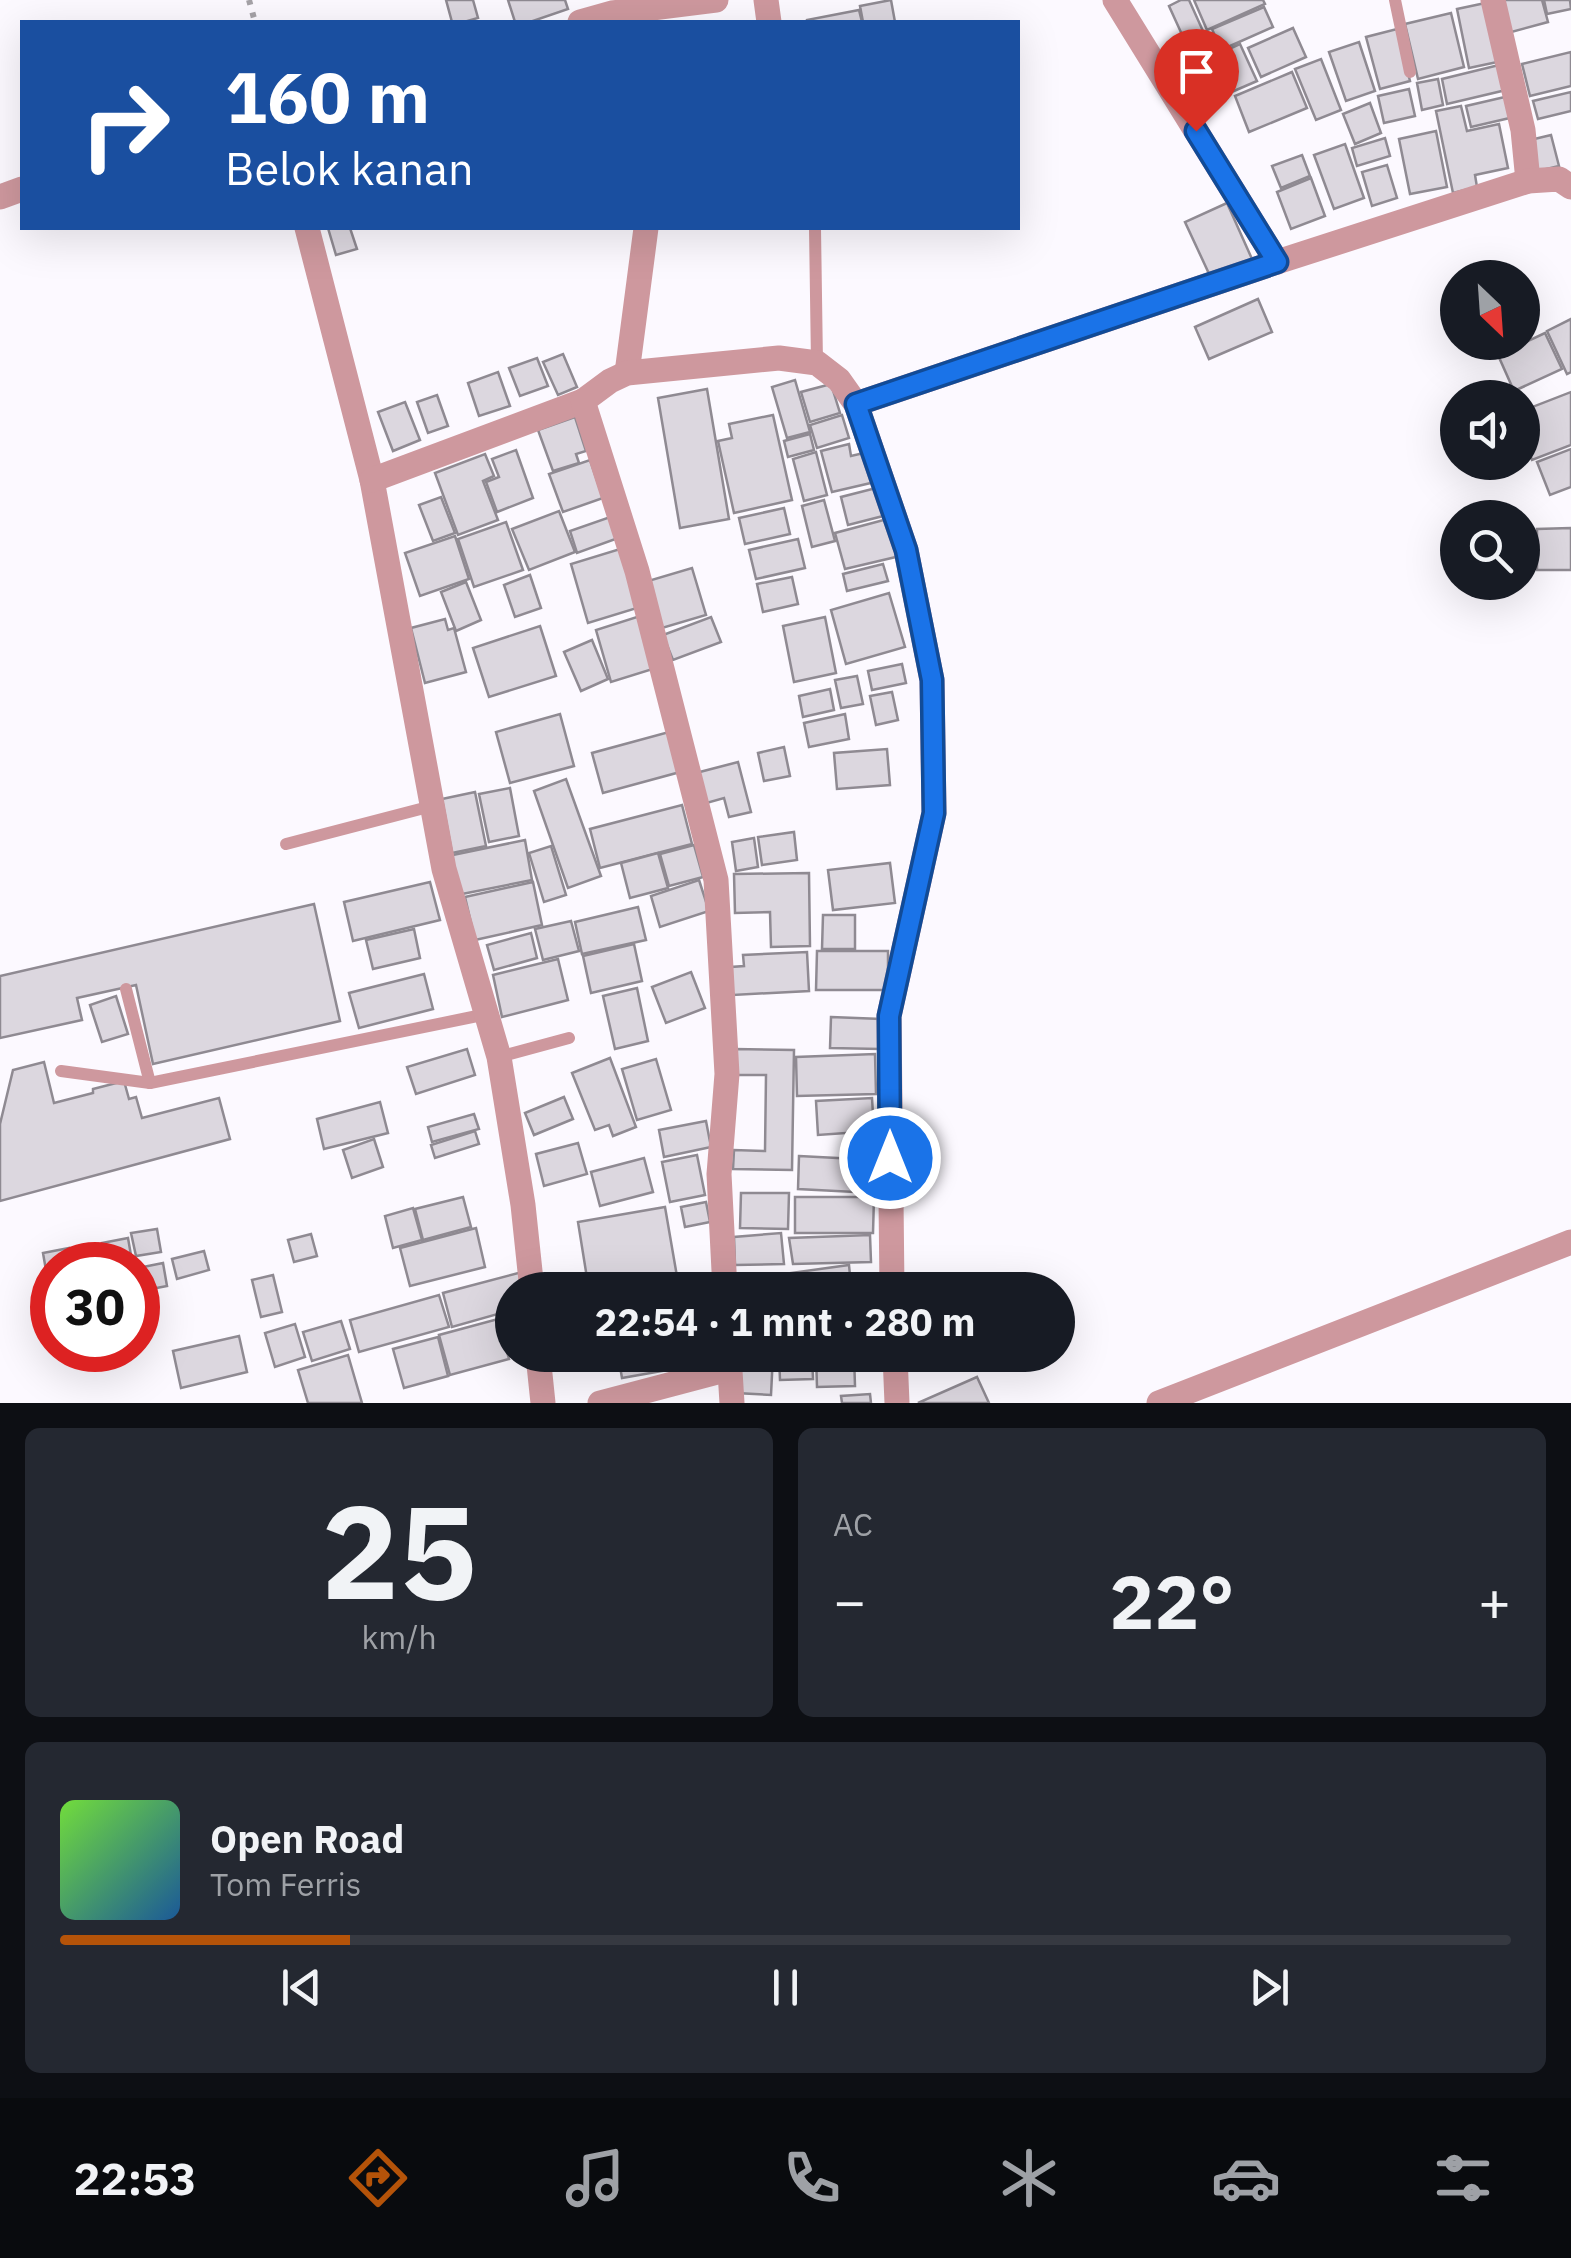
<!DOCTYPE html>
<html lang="id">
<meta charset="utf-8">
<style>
:root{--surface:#171b24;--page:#242831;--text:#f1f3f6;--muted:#9ea1a6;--line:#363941;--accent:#b45309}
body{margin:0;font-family:"IBM Plex Sans",sans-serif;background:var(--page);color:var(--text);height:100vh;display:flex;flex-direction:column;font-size:38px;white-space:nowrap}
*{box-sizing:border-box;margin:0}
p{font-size:32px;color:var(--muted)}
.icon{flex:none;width:55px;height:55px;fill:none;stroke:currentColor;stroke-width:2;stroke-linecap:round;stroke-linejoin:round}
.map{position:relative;height:1403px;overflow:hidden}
.panel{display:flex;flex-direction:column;gap:25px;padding:25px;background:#0d0f14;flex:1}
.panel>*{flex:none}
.hud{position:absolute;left:20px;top:20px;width:1000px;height:210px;border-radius:0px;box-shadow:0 10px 40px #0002;background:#1a4fa0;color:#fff;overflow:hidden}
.needle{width:65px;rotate:155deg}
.fabs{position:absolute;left:1440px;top:260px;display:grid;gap:20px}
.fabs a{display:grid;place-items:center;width:100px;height:100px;border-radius:50%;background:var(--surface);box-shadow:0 10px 40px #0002;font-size:50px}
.speed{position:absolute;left:30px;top:1242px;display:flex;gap:20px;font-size:50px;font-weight:700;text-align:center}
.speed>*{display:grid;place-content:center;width:130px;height:130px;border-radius:50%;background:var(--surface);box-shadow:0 10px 40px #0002;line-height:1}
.speed .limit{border:15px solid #d22;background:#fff;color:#111}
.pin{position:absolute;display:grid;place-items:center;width:85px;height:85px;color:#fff;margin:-102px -42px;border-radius:50% 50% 50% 0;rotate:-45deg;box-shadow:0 0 10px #0007}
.pin .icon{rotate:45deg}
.me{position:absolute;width:110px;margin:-55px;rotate:0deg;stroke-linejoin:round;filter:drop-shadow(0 0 8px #0008)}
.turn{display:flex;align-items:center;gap:35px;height:210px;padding:0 40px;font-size:45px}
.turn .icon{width:130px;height:130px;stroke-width:2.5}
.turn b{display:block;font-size:70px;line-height:85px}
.big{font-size:75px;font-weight:700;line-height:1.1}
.panel .card{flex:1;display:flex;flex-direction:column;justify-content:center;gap:15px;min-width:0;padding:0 35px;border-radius:15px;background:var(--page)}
.panel .dial{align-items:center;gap:0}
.dial b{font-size:130px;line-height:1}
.song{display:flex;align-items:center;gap:30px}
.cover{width:120px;height:120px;border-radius:15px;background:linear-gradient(135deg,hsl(100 70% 55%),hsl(210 70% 35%))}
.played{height:10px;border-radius:5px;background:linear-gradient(90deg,var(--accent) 20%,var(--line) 20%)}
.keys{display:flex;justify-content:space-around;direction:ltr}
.heat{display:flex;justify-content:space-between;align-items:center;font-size:55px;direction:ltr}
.panel .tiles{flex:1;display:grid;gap:25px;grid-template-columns:1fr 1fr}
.card:last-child{grid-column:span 2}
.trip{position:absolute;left:495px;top:1272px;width:580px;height:100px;border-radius:50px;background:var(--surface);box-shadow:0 10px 40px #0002;font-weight:700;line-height:100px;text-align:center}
.tab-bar{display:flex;height:160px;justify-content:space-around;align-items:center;background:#090b0e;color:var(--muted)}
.tab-bar .icon{width:70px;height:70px}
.tab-bar .active{color:var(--accent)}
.tab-bar b{font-size:45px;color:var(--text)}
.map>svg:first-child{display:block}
.building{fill:#dcd7df;stroke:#8f8a92;stroke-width:2.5}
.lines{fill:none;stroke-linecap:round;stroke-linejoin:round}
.path{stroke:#a5a2a7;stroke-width:6;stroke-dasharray:5 8;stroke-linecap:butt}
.service{stroke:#ce989e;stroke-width:12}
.minor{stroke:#ce989e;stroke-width:25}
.route-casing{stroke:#114b97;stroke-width:25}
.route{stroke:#1a73e8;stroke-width:18}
</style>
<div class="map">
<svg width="1571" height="1403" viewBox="0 0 1571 1403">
<rect width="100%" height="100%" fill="#fcf9ff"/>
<g class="building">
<path d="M446 0H473L478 18 464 22H452Z"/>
<path d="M508 0H565L568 9 530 22H515Z"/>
<path d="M891 0 895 22H863L860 6Z"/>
<path d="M1181 0H1189L1203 31 1184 39 1169 6Z"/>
<path d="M1194 0H1263L1265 4 1207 30Z"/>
<path d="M1495 0H1542L1548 22 1504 34Z"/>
<path d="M1544 0H1570L1571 9 1547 14Z"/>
<path d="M1490 2 1502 61 1469 68 1457 9Z"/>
<path d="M1264 7 1273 27 1221 50 1212 29Z"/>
<path d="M859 10 862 22H807V20Z"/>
<path d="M1451 13 1464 67 1418 79 1405 24Z"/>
<path d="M1293 28 1306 57 1261 77 1248 48Z"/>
<path d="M1397 29 1410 81 1380 89 1366 37Z"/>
<path d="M1200 39 1214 72 1194 81 1179 48Z"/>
<path d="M1359 42 1375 91 1346 101 1329 52Z"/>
<path d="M1240 44 1257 81 1227 94 1211 57Z"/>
<path d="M1571 52V86L1530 96 1522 64Z"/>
<path d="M1321 59 1341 110 1316 120 1295 69Z"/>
<path d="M1499 65 1506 90 1447 104 1442 79Z"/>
<path d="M1292 72 1307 108 1249 132 1235 96Z"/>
<path d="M1217 78 1227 98 1210 106 1201 86Z"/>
<path d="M1438 79 1443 105 1422 110 1417 83Z"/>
<path d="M1409 89 1415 116 1384 123 1378 96Z"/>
<path d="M1571 92V111L1538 119 1533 101Z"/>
<path d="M1509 96 1514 117 1471 127 1466 106Z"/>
<path d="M1370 103 1381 133 1355 144 1343 114Z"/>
<path d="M1461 106 1467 131 1499 124 1508 168 1475 175 1477 187 1453 193 1436 111Z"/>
<path d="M1436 131 1447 187 1410 194 1399 139Z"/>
<path d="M1551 135 1559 166 1534 172 1526 141Z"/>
<path d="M1385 138 1390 156 1357 166 1352 148Z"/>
<path d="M1345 144 1364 198 1334 209 1314 155Z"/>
<path d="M1302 155 1310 176 1281 188 1272 166Z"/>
<path d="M1387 165 1397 198 1372 206 1362 172Z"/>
<path d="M1311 178 1325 216 1291 229 1277 192Z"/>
<path d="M1227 203 1252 259 1211 278 1185 222Z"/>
<path d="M328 228H350L357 249 336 255Z"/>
<path d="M1258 299 1272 332 1209 359 1195 327Z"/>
<path d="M1571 319V372L1567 374 1547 331Z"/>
<path d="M1545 333 1562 369 1514 391 1498 355Z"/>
<path d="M563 354 577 387 558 395 543 362Z"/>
<path d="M537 358 548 386 520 396 509 368Z"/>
<path d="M498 372 510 406 479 416 468 383Z"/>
<path d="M795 380 810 432 787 438 772 387Z"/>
<path d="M831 384 840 413 810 422 801 392Z"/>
<path d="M707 389 729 519 680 528 658 398Z"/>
<path d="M1571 392V445L1532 460 1522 435V411Z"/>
<path d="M437 395 448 426 428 433 417 402Z"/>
<path d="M405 402 420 440 393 451 378 412Z"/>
<path d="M773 415 792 500 734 513 718 441 732 438 729 424Z"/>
<path d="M842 415 849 438 817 448 810 425Z"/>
<path d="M575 417 586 451 576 454 579 463 553 471 538 430Z"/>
<path d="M810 434 814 450 788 457 784 441Z"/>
<path d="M849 444 851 456 868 452 875 482 832 492 821 451Z"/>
<path d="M1571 449V487L1550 495 1537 462Z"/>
<path d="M516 450 533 498 497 512 486 482 499 477 492 459Z"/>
<path d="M816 452 827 495 804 501 793 459Z"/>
<path d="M485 454 494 476 483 481 498 520 458 535 435 473Z"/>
<path d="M590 460 603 498 563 512 549 474Z"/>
<path d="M880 487 887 515 848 525 841 497Z"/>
<path d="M441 497 455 533 433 541 419 505Z"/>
<path d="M824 500 835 541 812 547 802 506Z"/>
<path d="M784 508 790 534 745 544 739 518Z"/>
<path d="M559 511 575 552 529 570 512 529Z"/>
<path d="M613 516 621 537 577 553 570 531Z"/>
<path d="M891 518 900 556 845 569 835 533Z"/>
<path d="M506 522 523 570 474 587 458 539Z"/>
<path d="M1571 528V570H1537V529Z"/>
<path d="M455 536 469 579 420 596 405 553Z"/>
<path d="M798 539 805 568 756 579 749 550Z"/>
<path d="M620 549 637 608 588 623 571 564Z"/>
<path d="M883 564 888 581 847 591 843 574Z"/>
<path d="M692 568 706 615 662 628 648 581Z"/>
<path d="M530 575 541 608 515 617 504 585Z"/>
<path d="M792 577 798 604 763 612 757 584Z"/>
<path d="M466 582 481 620 456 631 441 592Z"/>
<path d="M889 593 905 647 846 664 831 610Z"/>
<path d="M640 616 656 668 611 682 596 630Z"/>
<path d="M711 617 721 642 673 660 663 635Z"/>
<path d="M825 617 836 673 794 682 783 626Z"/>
<path d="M445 619 448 630 454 628 466 672 425 683 411 628Z"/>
<path d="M540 626 556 676 489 697 473 648Z"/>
<path d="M592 640 608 679 581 691 564 652Z"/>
<path d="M902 664 906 683 872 690 868 671Z"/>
<path d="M857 676 863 704 841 708 835 680Z"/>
<path d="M830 689 834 710 803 717 799 696Z"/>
<path d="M892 692 898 720 876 725 870 696Z"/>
<path d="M560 714 574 766 510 783 496 732Z"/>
<path d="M845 714 849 739 809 747 804 723Z"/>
<path d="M669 732 680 772 603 793 592 753Z"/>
<path d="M784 747 790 776 764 781 758 753Z"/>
<path d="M887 749 890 785 837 789 834 753Z"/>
<path d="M738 762 751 812 729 817 724 798 703 804 696 773Z"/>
<path d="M566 779 601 876 568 888 534 791Z"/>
<path d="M510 788 519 836 489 842 479 794Z"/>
<path d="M475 792 486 846 452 853 442 799Z"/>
<path d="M682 805 692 844 600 868 590 829Z"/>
<path d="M794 832 797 860 762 865 758 837Z"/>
<path d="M754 838 758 867 736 871 732 842Z"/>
<path d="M525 840 532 880 457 895 448 856Z"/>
<path d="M694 845 703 877 669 886 660 854Z"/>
<path d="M551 846 566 895 544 902 529 853Z"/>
<path d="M658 853 668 888 630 898 621 863Z"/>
<path d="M890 863 895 903 833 910 828 870Z"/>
<path d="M809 873 810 946 771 947 770 912 735 913 734 874Z"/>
<path d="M699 880 709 911 660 927 651 896Z"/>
<path d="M430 882 440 920 353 941 344 902Z"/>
<path d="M533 882 542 925 475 940 465 897Z"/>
<path d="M314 904 340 1021 153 1064 136 985 77 998 82 1020 0 1038V976Z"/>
<path d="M638 907 646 940 582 954 575 922Z"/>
<path d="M823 915H855V949H822Z"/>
<path d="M571 921 579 951 543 960 535 929Z"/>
<path d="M414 929 420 958 373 969 366 940Z"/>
<path d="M531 933 537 958 494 970 487 945Z"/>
<path d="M634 944 642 981 591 993 583 956Z"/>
<path d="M817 951H888V990H816Z"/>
<path d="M807 952 809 991 733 995 731 967 744 966 743 955Z"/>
<path d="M558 959 568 1000 502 1017 493 975Z"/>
<path d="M691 972 705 1008 666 1023 652 987Z"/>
<path d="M424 974 433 1009 359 1028 349 993Z"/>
<path d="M637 988 648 1041 615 1049 603 996Z"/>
<path d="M116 996 128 1034 102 1042 90 1005Z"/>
<path d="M831 1017 881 1019 880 1049 830 1048Z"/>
<path d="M467 1049 475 1075 416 1094 407 1067Z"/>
<path d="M734 1049 794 1050 792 1170 733 1169 734 1150 765 1151 766 1075H734Z"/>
<path d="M875 1054 876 1094 797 1096 796 1057Z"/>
<path d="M610 1058 636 1127 613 1136 609 1125 595 1130 572 1073Z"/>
<path d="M656 1059 671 1110 637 1120 622 1069Z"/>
<path d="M44 1062 54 1103 93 1093V1089L124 1081 129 1099 136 1097 142 1118 219 1098 230 1139 0 1201V1124L13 1070Z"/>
<path d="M564 1097 573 1119 534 1135 525 1113Z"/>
<path d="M872 1098 874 1131 818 1135 816 1101Z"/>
<path d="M380 1102 388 1133 324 1149 317 1119Z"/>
<path d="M474 1114 479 1129 432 1142 428 1127Z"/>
<path d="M706 1121 711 1147 664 1157 659 1130Z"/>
<path d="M475 1131 479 1144 435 1158 431 1145Z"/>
<path d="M374 1139 383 1167 352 1178 343 1150Z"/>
<path d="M578 1143 587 1174 544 1186 536 1154Z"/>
<path d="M697 1155 705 1195 670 1202 662 1162Z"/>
<path d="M799 1156 875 1160 874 1193 798 1189Z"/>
<path d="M644 1158 653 1192 600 1206 591 1172Z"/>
<path d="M741 1193H789L788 1229 740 1228Z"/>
<path d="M463 1197 471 1227 423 1240 415 1209Z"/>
<path d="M795 1197H874L873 1233H795Z"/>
<path d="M706 1202 710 1222 685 1227 681 1207Z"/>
<path d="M665 1207 679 1288 554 1290 553 1284 587 1278 578 1222Z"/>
<path d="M413 1208 422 1240 393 1248 385 1216Z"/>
<path d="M476 1228 485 1267 410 1286 400 1248Z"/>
<path d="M157 1229 161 1252 136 1256 131 1233Z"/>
<path d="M781 1233 784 1264 735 1265 734 1237Z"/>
<path d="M311 1234 317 1256 294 1262 288 1240Z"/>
<path d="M870 1235 871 1262 793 1264 789 1238Z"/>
<path d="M128 1238 132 1261 106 1265 102 1243Z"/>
<path d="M98 1244 102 1265H75L73 1249Z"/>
<path d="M69 1248 72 1265H52V1275L47 1276 43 1253Z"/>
<path d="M204 1251 209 1270 177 1279 172 1259Z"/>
<path d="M163 1263 167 1286 141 1291 138 1268Z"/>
<path d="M849 1265 851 1286 819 1290H794L791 1273Z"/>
<path d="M522 1272 527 1290H512V1310L452 1327 443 1293Z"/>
<path d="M273 1275 282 1312 261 1317 252 1280Z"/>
<path d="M772 1277 773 1290H742L741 1280Z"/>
<path d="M439 1295 449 1327 359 1352 350 1320Z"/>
<path d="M498 1319 509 1359 450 1375 439 1335Z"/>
<path d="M341 1321 350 1349 312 1361 303 1332Z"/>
<path d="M295 1324 305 1357 275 1367 265 1333Z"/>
<path d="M239 1336 247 1372 181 1388 173 1351Z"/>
<path d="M438 1337 448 1376 404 1388 393 1349Z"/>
<path d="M348 1355 362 1403H308L298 1370Z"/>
<path d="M618 1355H677L679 1368 622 1378Z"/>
<path d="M738 1355H773L771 1395 736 1393Z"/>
<path d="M779 1355H812L813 1379 780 1380Z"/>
<path d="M816 1355H854L855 1386 817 1387Z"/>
<path d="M977 1377 989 1403H918Z"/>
<path d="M870 1394 871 1403H842L841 1396Z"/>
</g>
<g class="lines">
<path class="path" d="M249 0 255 22"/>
<g class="service">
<path d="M1395 0 1410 72"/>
<path d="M815 228 817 363"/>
<path d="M286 844 432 806"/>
<path d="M126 989 150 1083"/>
<path d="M499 1057 569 1038"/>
<path d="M61 1071 150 1083 487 1014"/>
</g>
<g class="minor">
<path d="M766 0 769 22"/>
<path d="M1115 0 1277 262"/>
<path d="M1493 0 1523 130 1528 181"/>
<path d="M580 22 612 13 716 0"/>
<path d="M0 197 22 189"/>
<path d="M307 228 372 480 444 869 499 1057 523 1205 532 1290"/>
<path d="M627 373 646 228"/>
<path d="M856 404 1277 262 1528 181 1559 179 1571 187"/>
<path d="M372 480 583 401"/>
<path d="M725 1290 719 1174 727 1074 716 880 637 571 583 401 610 381 627 373 779 358 817 363 839 380 856 404 906 550 932 680 934 813 889 1016 892 1290"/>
<path d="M538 1355 543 1403"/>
<path d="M729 1355 732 1403"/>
<path d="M895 1355 897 1403"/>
<path d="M600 1403 729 1369"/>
<path d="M1159 1403 1571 1242"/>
</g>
</g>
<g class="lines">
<g class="route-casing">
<path id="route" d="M890 1158 889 1016 934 813 932 680 906 550 856 404 1277 262 1196 131"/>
</g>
<use href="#route" class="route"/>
</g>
</svg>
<div class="fabs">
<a><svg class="needle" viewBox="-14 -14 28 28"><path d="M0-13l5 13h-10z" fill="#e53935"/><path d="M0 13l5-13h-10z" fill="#9ea1a6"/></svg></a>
<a><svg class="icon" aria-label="sound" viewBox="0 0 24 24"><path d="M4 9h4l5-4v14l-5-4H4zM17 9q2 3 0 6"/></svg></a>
<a><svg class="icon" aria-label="search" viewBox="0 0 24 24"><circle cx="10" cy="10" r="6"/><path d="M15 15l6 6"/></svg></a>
</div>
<div class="speed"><div class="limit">30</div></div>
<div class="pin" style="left:1196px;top:131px;background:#d93025"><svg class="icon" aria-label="arrive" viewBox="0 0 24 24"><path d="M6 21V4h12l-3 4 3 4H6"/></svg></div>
<svg class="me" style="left:890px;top:1158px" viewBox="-20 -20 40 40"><circle r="17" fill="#1a73e8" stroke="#fff" stroke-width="3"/><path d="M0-11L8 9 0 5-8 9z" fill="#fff"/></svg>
<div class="trip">22:54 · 1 mnt · 280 m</div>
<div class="hud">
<div class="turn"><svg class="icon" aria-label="right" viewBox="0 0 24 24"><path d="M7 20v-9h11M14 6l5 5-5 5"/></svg><div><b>160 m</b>Belok kanan</div></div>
</div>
</div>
<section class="panel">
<div class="tiles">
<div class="card dial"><b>25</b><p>km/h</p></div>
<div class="card"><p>AC</p>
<div class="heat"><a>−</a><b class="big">22°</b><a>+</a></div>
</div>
<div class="card">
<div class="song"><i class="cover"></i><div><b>Open Road</b><p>Tom Ferris</p></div></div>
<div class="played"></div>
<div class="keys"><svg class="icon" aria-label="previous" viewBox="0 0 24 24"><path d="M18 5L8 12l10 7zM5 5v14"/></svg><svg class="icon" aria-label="pause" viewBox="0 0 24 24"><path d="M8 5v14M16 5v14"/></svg><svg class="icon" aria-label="next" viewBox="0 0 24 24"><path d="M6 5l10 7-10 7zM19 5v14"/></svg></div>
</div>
</div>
</section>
<nav class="tab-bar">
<b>22:53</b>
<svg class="icon active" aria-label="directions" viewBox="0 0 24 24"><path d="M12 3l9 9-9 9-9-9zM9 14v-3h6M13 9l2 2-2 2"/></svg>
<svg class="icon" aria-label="music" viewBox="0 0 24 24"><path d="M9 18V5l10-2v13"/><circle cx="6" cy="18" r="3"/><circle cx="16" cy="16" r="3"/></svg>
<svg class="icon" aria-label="phone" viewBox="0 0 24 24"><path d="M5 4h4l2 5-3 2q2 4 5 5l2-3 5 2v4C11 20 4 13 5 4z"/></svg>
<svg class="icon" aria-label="climate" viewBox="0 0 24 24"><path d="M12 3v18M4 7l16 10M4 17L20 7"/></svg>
<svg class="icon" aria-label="car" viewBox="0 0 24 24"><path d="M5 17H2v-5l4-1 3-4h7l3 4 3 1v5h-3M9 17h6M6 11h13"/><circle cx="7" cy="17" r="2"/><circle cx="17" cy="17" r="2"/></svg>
<svg class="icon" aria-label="filters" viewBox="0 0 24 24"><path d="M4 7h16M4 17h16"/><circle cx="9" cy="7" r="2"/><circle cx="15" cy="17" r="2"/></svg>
</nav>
